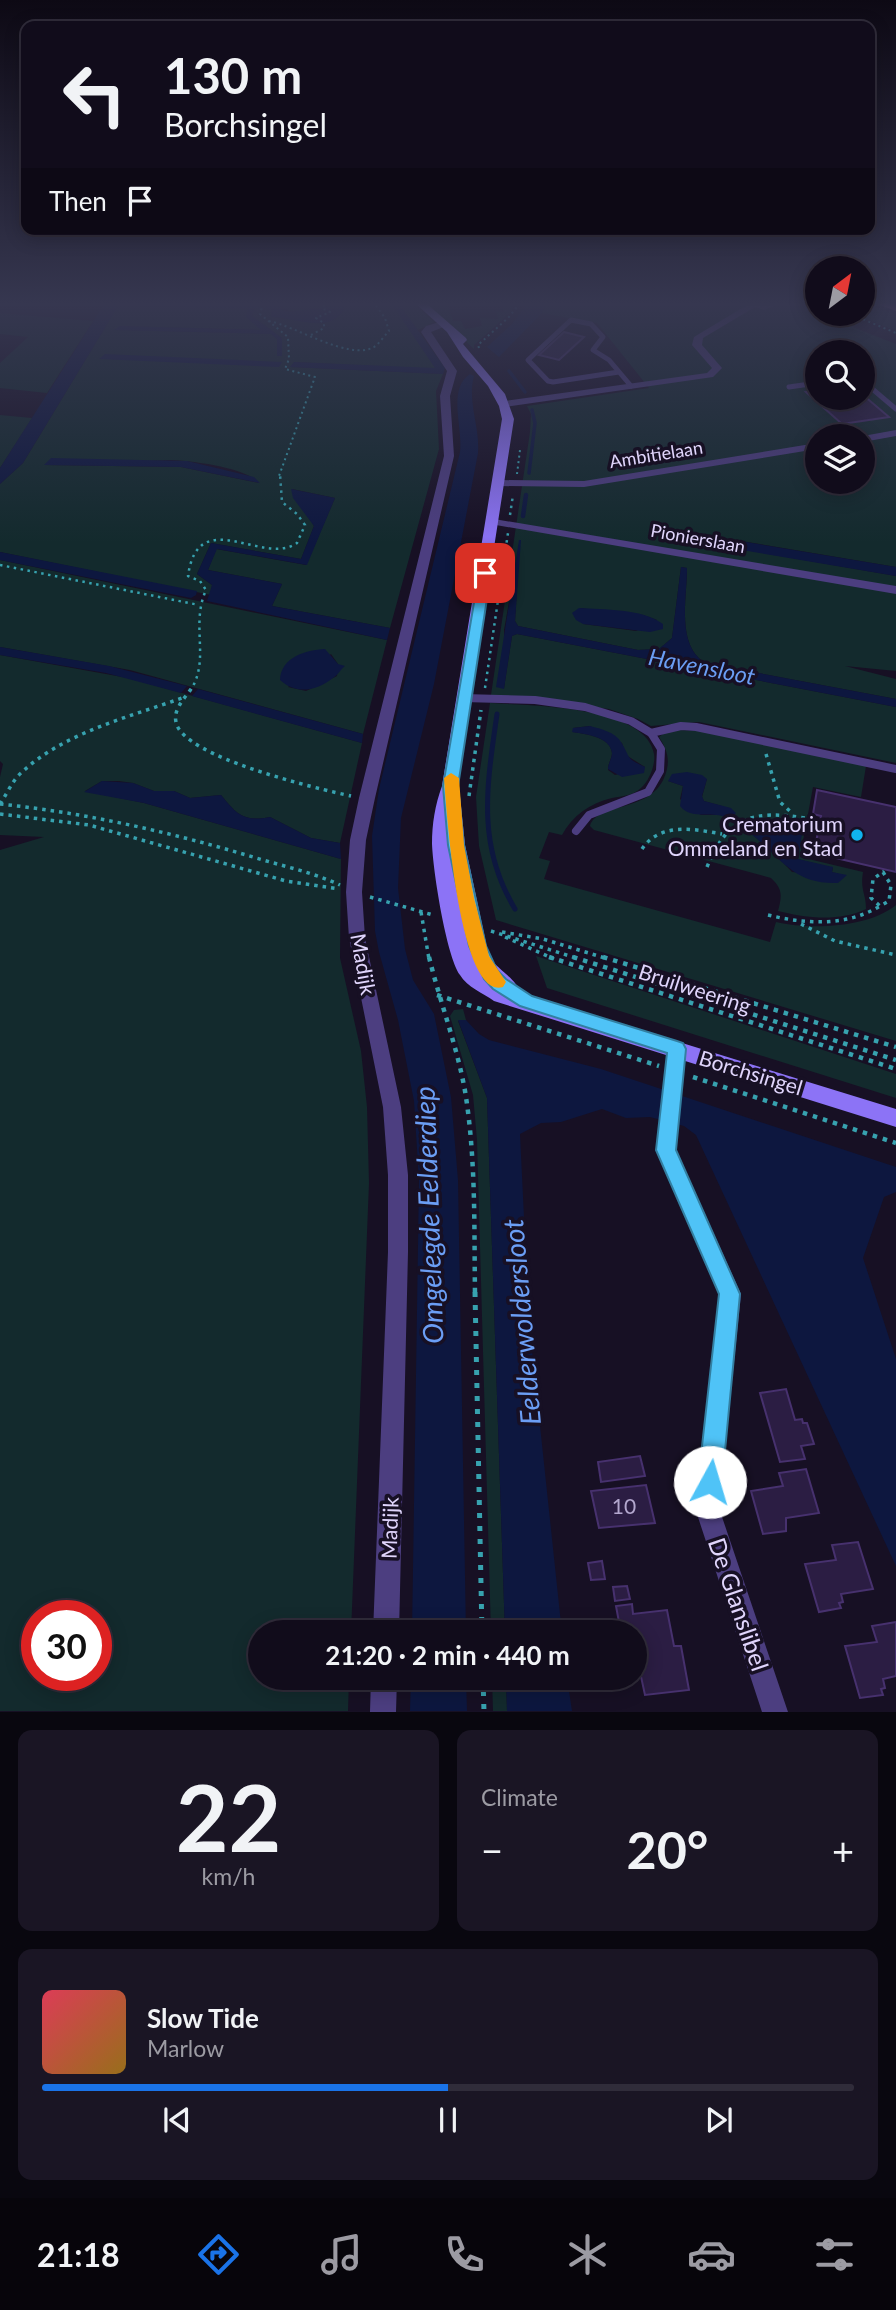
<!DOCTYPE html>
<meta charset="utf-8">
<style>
:root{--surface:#110c1b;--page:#1a1524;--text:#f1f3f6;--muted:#9c9ba3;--line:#302c3a;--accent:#1a73e8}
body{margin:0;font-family:Lato,sans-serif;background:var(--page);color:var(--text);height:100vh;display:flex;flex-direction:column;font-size:26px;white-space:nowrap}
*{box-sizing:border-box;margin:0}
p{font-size:23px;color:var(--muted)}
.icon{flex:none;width:38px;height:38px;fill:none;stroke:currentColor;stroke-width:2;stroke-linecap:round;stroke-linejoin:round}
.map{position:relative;height:1712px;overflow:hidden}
.side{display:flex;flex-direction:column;gap:18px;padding:18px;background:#09070f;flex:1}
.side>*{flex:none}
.top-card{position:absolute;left:21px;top:21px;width:854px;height:214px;border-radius:14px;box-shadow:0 4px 18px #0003,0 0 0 2px var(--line);background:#110c1b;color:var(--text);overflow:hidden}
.needle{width:46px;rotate:32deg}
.fabs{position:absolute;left:805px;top:256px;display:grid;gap:14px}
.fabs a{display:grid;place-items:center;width:70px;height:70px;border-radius:50%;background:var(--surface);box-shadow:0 4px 18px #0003,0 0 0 2px var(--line);font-size:35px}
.speed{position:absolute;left:21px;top:1600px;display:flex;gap:14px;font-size:35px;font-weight:700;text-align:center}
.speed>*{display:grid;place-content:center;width:91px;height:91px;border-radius:50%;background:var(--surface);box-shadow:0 4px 18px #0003,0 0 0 2px var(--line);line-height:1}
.speed .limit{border:10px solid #d22;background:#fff;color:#111}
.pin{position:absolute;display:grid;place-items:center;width:60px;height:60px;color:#fff;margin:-30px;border-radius:14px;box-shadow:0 4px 10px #0006}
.me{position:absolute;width:77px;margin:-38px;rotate:6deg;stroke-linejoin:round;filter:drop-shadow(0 0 5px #0008)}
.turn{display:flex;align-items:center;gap:24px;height:147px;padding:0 28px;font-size:32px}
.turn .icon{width:91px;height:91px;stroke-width:2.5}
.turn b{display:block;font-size:49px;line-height:60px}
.then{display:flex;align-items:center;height:66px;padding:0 28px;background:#0003;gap:14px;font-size:26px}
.big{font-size:52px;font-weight:700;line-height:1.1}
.side .tile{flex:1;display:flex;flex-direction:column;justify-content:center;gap:10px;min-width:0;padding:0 24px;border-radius:14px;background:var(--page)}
.side .dial{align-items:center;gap:0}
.dial b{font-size:91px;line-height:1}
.song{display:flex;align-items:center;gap:21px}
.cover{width:84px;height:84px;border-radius:10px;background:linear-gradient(135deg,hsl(350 70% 55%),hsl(40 70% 35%))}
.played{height:7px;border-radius:4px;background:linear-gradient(90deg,var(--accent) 50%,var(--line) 50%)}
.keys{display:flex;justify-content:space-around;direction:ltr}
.heat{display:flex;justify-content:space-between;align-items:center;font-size:38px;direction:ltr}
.side .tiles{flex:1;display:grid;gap:18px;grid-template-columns:1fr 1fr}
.tile:last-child{grid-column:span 2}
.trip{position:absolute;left:248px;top:1620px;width:399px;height:70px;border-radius:35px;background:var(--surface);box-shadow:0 4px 18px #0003,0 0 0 2px var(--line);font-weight:700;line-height:70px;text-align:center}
.tabs{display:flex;height:112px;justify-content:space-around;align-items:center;background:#07050b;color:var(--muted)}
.tabs .icon{width:49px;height:49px}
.tabs .selected{color:var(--accent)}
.tabs b{font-size:32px;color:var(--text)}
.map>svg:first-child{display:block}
.green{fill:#132a2d;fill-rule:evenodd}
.water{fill:#0d173f}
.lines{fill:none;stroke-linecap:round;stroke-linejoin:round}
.stream-far2{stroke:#0d173f;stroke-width:3.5}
.stream-far1{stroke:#0d173f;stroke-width:4.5}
.stream{stroke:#0d173f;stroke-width:5}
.building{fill:#2b1d43;stroke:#47316e;stroke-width:2}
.path-far4{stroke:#37a2af;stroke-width:2;stroke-dasharray:2 3.5;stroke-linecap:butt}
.path-far3{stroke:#37a2af;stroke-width:2.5;stroke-dasharray:2.5 4.5;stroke-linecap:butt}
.path-far2{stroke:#37a2af;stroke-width:3.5;stroke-dasharray:3.5 5;stroke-linecap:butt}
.path-far1{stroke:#37a2af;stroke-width:4.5;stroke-dasharray:4.5 6;stroke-linecap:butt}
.path{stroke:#37a2af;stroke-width:5;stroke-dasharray:5 8;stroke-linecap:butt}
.service-far1{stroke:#4c3e80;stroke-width:5}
.service{stroke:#4c3e80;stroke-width:8}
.minor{fill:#4c3e80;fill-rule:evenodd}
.secondary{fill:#8c73f6;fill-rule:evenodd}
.trunk{fill:#e65ebf;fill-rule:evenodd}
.route{fill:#4fc3f7;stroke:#337fa1;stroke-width:2}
.slow{fill:#f59e0b}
.poi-dot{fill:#10b3ee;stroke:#171024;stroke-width:2.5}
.labels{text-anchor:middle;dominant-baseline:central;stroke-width:7;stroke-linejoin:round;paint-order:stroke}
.far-street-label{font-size:18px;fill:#e0d5fc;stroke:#171024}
.poi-label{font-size:21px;fill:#e0d5fc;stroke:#171024;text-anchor:end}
.street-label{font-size:21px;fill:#e0d5fc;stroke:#171024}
.near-number-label{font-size:21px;fill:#b3a7ce}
.water-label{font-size:23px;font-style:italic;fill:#6b9ef5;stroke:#171024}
.near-street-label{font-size:24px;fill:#e0d5fc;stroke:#171024}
.near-water-label{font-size:28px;font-style:italic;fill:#6b9ef5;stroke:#171024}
</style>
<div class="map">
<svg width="896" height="1712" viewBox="0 0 896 1712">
<rect width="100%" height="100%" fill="#171024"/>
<g class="green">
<path d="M120 303H132L130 306 249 308 246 317 263 330 120 326 115 330 271 334 277 339 278 356H282V338L252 316 254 309 258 307 255 305V303H272L266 309H272L271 317 324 323 337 318C323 315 283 314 278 303L393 304 436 369 294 362 291 367 443 374 436 391 439 449 390 628 272 606 282 584 208 570 216 549 306 565 335 498 292 489 314 526 301 559 211 543 197 574 212 585 211 595 0 552V484L23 463ZM171 460C192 461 245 467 259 483L181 467 45 465Z"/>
<path d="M398 303H413L434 322 418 330Z"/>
<path d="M425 303H447L453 321H461L465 329 482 326 480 318 498 319 496 312H504L501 303H517L509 314 474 345V349Z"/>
<path d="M546 303H798L817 313 896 344V567L723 538 718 545 896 576V671L845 666 896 679V699L705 663C676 644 687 599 687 568L681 567 672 638 659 649 638 650 518 626 515 621 520 540 504 630V688L512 636 517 634 896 707V763L699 722 651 726 638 719 609 709 491 695 530 432 531 414 527 406 649 388 597 323 542 313ZM817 352H863V397H817ZM817 436H863V481H817ZM579 608 643 615 657 620 636 631 583 624Z"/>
<path d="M863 303 896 314V331L852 313H863Z"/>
<path d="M0 313 93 321 47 393 0 388V363L28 337 0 334Z"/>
<path d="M0 415 32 418 0 468Z"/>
<path d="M0 560 387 640 363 734 130 670 0 647ZM331 654 338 664 337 676 306 691 288 687Z"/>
<path d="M0 655 128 678 362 743 340 843 311 838 270 817C244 822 237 815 221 795L190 798 174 791H154L133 783 119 781H102L85 791 144 803 341 859 340 958 361 1051 367 1107 369 1183 351 1633H261V1678H349L348 1711H0V850L44 837 0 835V777L3 764 0 761ZM37 1615H96V1675H37Z"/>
<path d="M490 703C528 706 646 705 654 754 656 764 649 781 641 788 632 796 623 796 612 798 590 803 572 816 562 835L549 832 539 858 550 861 544 879 770 942 776 922C810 930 868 928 896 905V1041L496 920 479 846 476 797ZM590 726 622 743 626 755 645 767 615 775 608 770C608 763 612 758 612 753 611 737 585 734 573 732V728Z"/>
<path d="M677 730 701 731 866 766 861 797 813 787 800 857 863 872C860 891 866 893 866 909 839 922 806 918 778 911 782 896 783 889 771 878L594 830 590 826C597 802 649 813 664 778 671 762 668 751 659 737L664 733ZM707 779 702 797 704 801 722 806 730 820 723 815H701L680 799 683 786 668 781ZM750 825 801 834 797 859 833 868 832 872 846 876 792 872 767 846 746 830Z"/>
<path d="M536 956 896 1074V1098L547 988Z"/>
<path d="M463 1009 466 1020 458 1021 487 1098 505 1633H491L477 1140 473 1095 450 1016 454 1010Z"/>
<path d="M492 1678H506L507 1711H493Z"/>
</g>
<g class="water">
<path d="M105 303H120L23 463 0 484V468Z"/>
<path d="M133 303H255L259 307 254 309 252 316 282 338V356H277V339L271 334 114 330 120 326 261 330 246 317 248 308 129 306Z"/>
<path d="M272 303H278L282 310 288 312 343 305 344 310C327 335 296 317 271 317L272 310 265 309Z"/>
<path d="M391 303 399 304 445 368 443 374 290 367 294 362 435 368Z"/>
<path d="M528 303H546L542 313 499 357 487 347 512 324Z"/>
<path d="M105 354 282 362 279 367 99 359Z"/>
<path d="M470 374 474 376C467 402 480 426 478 453L434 684 401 818 398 888 405 949 413 980 434 1014 451 1097 458 1180 466 1633H412L419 1181 414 1101 398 1020 379 952 375 931 372 836 379 789 460 452C463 427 447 389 470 374Z"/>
<path d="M51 458 187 461 254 477 260 483 181 467 44 465Z"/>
<path d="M291 489 335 498 307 565 217 549 208 570 282 584 272 606 390 628 387 640 207 601 212 585 197 574 211 543 301 559 314 526 293 498Z"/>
<path d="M722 538 896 567V576L718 546Z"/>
<path d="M519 540H521L515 621 518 626 638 650 659 649 672 638 681 567 687 568C687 599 676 644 705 663L896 699V707L517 634 512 636 504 689 496 687Z"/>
<path d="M0 552 197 591 196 595 191 598 0 560Z"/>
<path d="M579 608C604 610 641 608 663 624V629L650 632 583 624 576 620 572 613Z"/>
<path d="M0 647 109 666 187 686 181 693 106 673 0 655Z"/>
<path d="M325 649 338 664 345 666C340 670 339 674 333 678 317 691 296 695 280 680 281 657 306 650 325 649Z"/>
<path d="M198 689 363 734 362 743 192 696Z"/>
<path d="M590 726C601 729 615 732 621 742 631 758 625 758 645 767L644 773 622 777 608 769C608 764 612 758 612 753 610 736 584 734 572 732L573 728Z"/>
<path d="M687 772 702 775 707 779 702 796 704 801 731 808 736 813 730 820C714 808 693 822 680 806L683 786 668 781 672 774Z"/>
<path d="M102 781 133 783 154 791H174L190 798 221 795C237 815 244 822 270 817L311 838 340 843 341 859 144 803 84 792Z"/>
<path d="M750 825 802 834 798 859 833 867 832 872 847 875 838 883C791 885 780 855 746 830Z"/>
<path d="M458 1020H466L479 1034 489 1040 601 1069 896 1167V1192L884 1197 863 1258 896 1359V1566L696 1135 684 1126 650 1117 626 1118 602 1109 561 1122 541 1123 520 1134 529 1322 562 1633H505L487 1098Z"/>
<path d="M411 1678H466L467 1711H410Z"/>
<path d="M506 1678H567L572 1711H507Z"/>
</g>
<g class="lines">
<g class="stream-far2">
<path d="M509 371 525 392"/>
<path d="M529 473 535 423 532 410"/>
</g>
<path class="stream-far1" d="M523 516 526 495"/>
<path class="stream" d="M497 714C487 785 476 844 515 909"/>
</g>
<g class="building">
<path d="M564 332 584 337 559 360 539 355Z"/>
<path d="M817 391V397L863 395 889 417 842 424 806 392Z"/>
<path d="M817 790 896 807V872L814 853 821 816 813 814Z"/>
<path d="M786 1389 795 1420 802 1419 803 1423H807L814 1444 801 1446 805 1459 780 1462 760 1393Z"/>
<path d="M640 1456 645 1476 601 1482 598 1462Z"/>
<path d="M806 1469 819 1513 786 1518V1531L763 1534 751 1491 783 1486 779 1473Z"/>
<path d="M646 1485 655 1523 599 1528 591 1491Z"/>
<path d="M858 1542 873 1589 841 1594 843 1602 839 1603 841 1608 819 1612 805 1564 836 1560 832 1545Z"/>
<path d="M602 1561 605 1579 591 1580 588 1563Z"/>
<path d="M627 1586 630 1599 615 1601 613 1587Z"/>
<path d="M632 1604 633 1614 667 1610 674 1646H681L689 1690 645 1695 635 1649V1633H621L616 1606Z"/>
<path d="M896 1622V1676L883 1679 885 1688 881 1689 883 1695 860 1698 845 1646 877 1642 872 1626Z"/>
</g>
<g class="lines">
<g class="path-far4">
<path d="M263 303 260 314 288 337 289 359 285 369 315 377 279 476"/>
<path d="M848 313 896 333"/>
<path d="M269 321C295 326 350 361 374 347 380 343 384 336 389 331L385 318 374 303"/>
<path d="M311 335 324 328V323L316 318 330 312 322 308 326 303"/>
<path d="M479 348 478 345 508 318 520 303"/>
<path d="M517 474 520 450"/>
</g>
<g class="path-far3">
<path d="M510 515 513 495"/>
<path d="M0 565 199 605"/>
<path d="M485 688 508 533"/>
<path d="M190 691C211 660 190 626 206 590L200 581 188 576C198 503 263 567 297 543L305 525 297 514 282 502 280 474"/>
</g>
<g class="path-far2">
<path d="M191 689C185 698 173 709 176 722 182 757 319 789 351 796"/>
<path d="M766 754 780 802 793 814"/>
<path d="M469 796 481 710"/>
<path d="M0 804C86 813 170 832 253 857 282 866 312 872 340 885"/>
<path d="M0 804C7 794 12 781 21 773 63 733 129 717 182 698"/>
<path d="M0 814 89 825 286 881 339 889"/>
<path d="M642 849C660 822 694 829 722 834"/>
<path d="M707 867C728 816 753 810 805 818"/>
<path d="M883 872 891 885 889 901 880 906 871 898 873 879Z"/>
<path d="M370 897 433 915"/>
<path d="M421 912 429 959"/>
<path d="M768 915C805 924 846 927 880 906"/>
<path d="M801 924 835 941 896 955"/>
<path d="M491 931 579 959"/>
<path d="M502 932 543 939 608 959"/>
<path d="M505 937 554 959"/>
</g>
<g class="path-far1">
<path d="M429 957C440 1002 457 1046 465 1091 476 1158 474 1227 475 1294"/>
<path d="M549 957 896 1069"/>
<path d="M573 957 896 1060"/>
<path d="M603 957 896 1047"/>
<path d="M437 995 659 1066"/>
<path d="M693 1077 896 1143"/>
</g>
<g class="path">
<path d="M475 1292 482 1633"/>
<path d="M483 1678 484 1712"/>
</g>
<g class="service-far1">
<path d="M619 372 553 382 548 381 528 360 571 320 591 324 603 337 593 350 609 360 631 386"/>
<path d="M863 381 896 409"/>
<path d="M789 387 817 383"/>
</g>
<g class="service">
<path d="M463 698 535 700 585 707 631 721 651 733 681 726 696 727 896 769"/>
<path d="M576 831 589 815 648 792 660 771 661 749 651 733"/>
</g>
<g class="minor">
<path d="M745 303H781L764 310 755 307 703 338 702 345 722 368 713 377 505 407 500 404 505 401 707 373 712 368 692 345 694 337 747 305Z"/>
<path d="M443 321 446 322V326L431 332 457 371 450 396 454 456 375 798 366 840 362 892 365 938 401 1107 408 1175V1252L399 1633H373L388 1252V1175L383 1107 349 938 346 892 350 840 359 798 444 456 440 396 447 371 421 332 426 326Z"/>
<path d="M896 430V436L863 442V436Z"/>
<path d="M817 443V449L584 487 499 486 493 483 499 480 584 481Z"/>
<path d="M494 519 896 586V594L490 524V520Z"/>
<path d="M677 1041 683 1044 686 1049 676 1150 741 1294 719 1508 788 1712H762L695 1508 719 1294 656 1150 668 1049 671 1044Z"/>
<path d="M371 1678H397L396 1712H370Z"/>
</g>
<path class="secondary" d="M415 303H426L466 338 467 340 463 344 505 394 514 419 456 792 460 797 465 845 489 957C497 969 518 980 520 993L896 1109V1127L494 1001C483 993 467 987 460 975 446 955 433 870 432 844 432 824 435 805 442 786L502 419 499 406 488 386 463 357 447 332Z"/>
<path class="trunk" d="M879 303 896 304V311L880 305Z"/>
</g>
<linearGradient id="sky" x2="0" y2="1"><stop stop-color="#0d0914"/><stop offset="0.56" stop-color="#363750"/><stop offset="1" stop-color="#363750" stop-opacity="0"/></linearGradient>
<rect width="896" height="543" fill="url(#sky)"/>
<path class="route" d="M485 569 491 573 458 786 464 845 486 946 497 970 506 979 532 996 677 1041 683 1043 686 1049 676 1150 740 1294 722 1482 718 1490 710 1494 701 1490 698 1482 719 1294 656 1150 667 1053 520 1006 493 989 484 979 469 946 448 845 443 786 479 573Z"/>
<path class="slow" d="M451 773 459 778 464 845 474 898 489 956 506 982 503 987C459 1001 446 807 444 778Z"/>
<circle class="poi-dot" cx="857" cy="835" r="7"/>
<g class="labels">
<g class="far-street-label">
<text transform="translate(656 454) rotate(-9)">Ambitielaan</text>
<text transform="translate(698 538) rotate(10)">Pionierslaan</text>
</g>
<g class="poi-label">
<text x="843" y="823">Crematorium<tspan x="843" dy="24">Ommeland en Stad</tspan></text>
</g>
<g class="street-label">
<text transform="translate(364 964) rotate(80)">Madijk</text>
<text transform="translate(695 988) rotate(18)">Bruilweering</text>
<text transform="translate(751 1072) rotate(17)">Borchsingel</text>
<text transform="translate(389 1528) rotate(-88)">Madijk</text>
</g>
<g class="near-number-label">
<text x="624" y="1505">10</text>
</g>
<g class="water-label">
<text transform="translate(702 666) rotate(11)">Havensloot</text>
</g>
<g class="near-street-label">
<text transform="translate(739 1604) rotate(71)">De Glanslibel</text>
</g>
<g class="near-water-label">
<text transform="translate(428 1215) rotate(-92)">Omgelegde Eelderdiep</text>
<text transform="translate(521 1322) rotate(-95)">Eelderwoldersloot</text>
</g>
</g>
</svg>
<div class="fabs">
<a><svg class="needle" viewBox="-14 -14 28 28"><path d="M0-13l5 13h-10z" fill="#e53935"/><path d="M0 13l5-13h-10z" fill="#9c9ba3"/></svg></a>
<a><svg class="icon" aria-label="search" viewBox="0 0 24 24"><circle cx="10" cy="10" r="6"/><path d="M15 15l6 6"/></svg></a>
<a><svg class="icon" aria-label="layers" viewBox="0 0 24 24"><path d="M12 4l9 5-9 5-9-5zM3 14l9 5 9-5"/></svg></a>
</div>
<div class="speed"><div class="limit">30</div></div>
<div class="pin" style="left:485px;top:573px;background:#d93025"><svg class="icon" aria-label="arrive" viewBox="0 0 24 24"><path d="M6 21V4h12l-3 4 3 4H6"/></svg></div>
<svg class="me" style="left:710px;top:1482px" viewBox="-20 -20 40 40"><circle r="19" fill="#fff"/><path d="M0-13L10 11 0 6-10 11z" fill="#4fc3f7"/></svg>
<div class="trip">21:20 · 2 min · 440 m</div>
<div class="top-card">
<div class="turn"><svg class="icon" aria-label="left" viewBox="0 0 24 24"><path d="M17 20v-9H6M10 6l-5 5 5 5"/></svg><div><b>130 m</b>Borchsingel</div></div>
<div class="then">Then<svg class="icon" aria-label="arrive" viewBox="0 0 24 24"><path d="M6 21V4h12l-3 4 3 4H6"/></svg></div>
</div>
</div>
<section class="side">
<div class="tiles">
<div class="tile dial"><b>22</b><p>km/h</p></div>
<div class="tile"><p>Climate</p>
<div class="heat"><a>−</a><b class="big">20°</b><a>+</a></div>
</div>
<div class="tile">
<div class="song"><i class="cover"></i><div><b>Slow Tide</b><p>Marlow</p></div></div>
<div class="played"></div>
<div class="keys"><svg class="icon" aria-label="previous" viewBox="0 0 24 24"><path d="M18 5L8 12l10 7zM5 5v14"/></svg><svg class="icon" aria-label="pause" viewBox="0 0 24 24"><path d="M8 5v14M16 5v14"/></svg><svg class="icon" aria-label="next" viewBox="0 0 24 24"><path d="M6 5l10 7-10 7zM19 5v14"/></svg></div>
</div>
</div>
</section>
<nav class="tabs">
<b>21:18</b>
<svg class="icon selected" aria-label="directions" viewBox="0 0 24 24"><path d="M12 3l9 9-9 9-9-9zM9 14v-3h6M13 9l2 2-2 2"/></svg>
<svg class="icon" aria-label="music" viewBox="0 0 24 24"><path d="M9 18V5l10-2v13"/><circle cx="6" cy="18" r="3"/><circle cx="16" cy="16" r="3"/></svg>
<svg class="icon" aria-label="phone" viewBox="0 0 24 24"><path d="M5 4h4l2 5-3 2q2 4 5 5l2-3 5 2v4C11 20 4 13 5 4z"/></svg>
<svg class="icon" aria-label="climate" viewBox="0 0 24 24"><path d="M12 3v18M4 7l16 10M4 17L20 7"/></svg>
<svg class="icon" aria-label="car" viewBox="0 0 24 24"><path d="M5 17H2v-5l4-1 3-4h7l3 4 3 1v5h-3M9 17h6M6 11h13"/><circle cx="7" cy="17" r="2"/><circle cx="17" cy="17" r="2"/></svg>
<svg class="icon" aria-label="filters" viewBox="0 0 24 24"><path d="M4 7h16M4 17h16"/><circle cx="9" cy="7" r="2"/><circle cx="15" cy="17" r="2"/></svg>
</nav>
